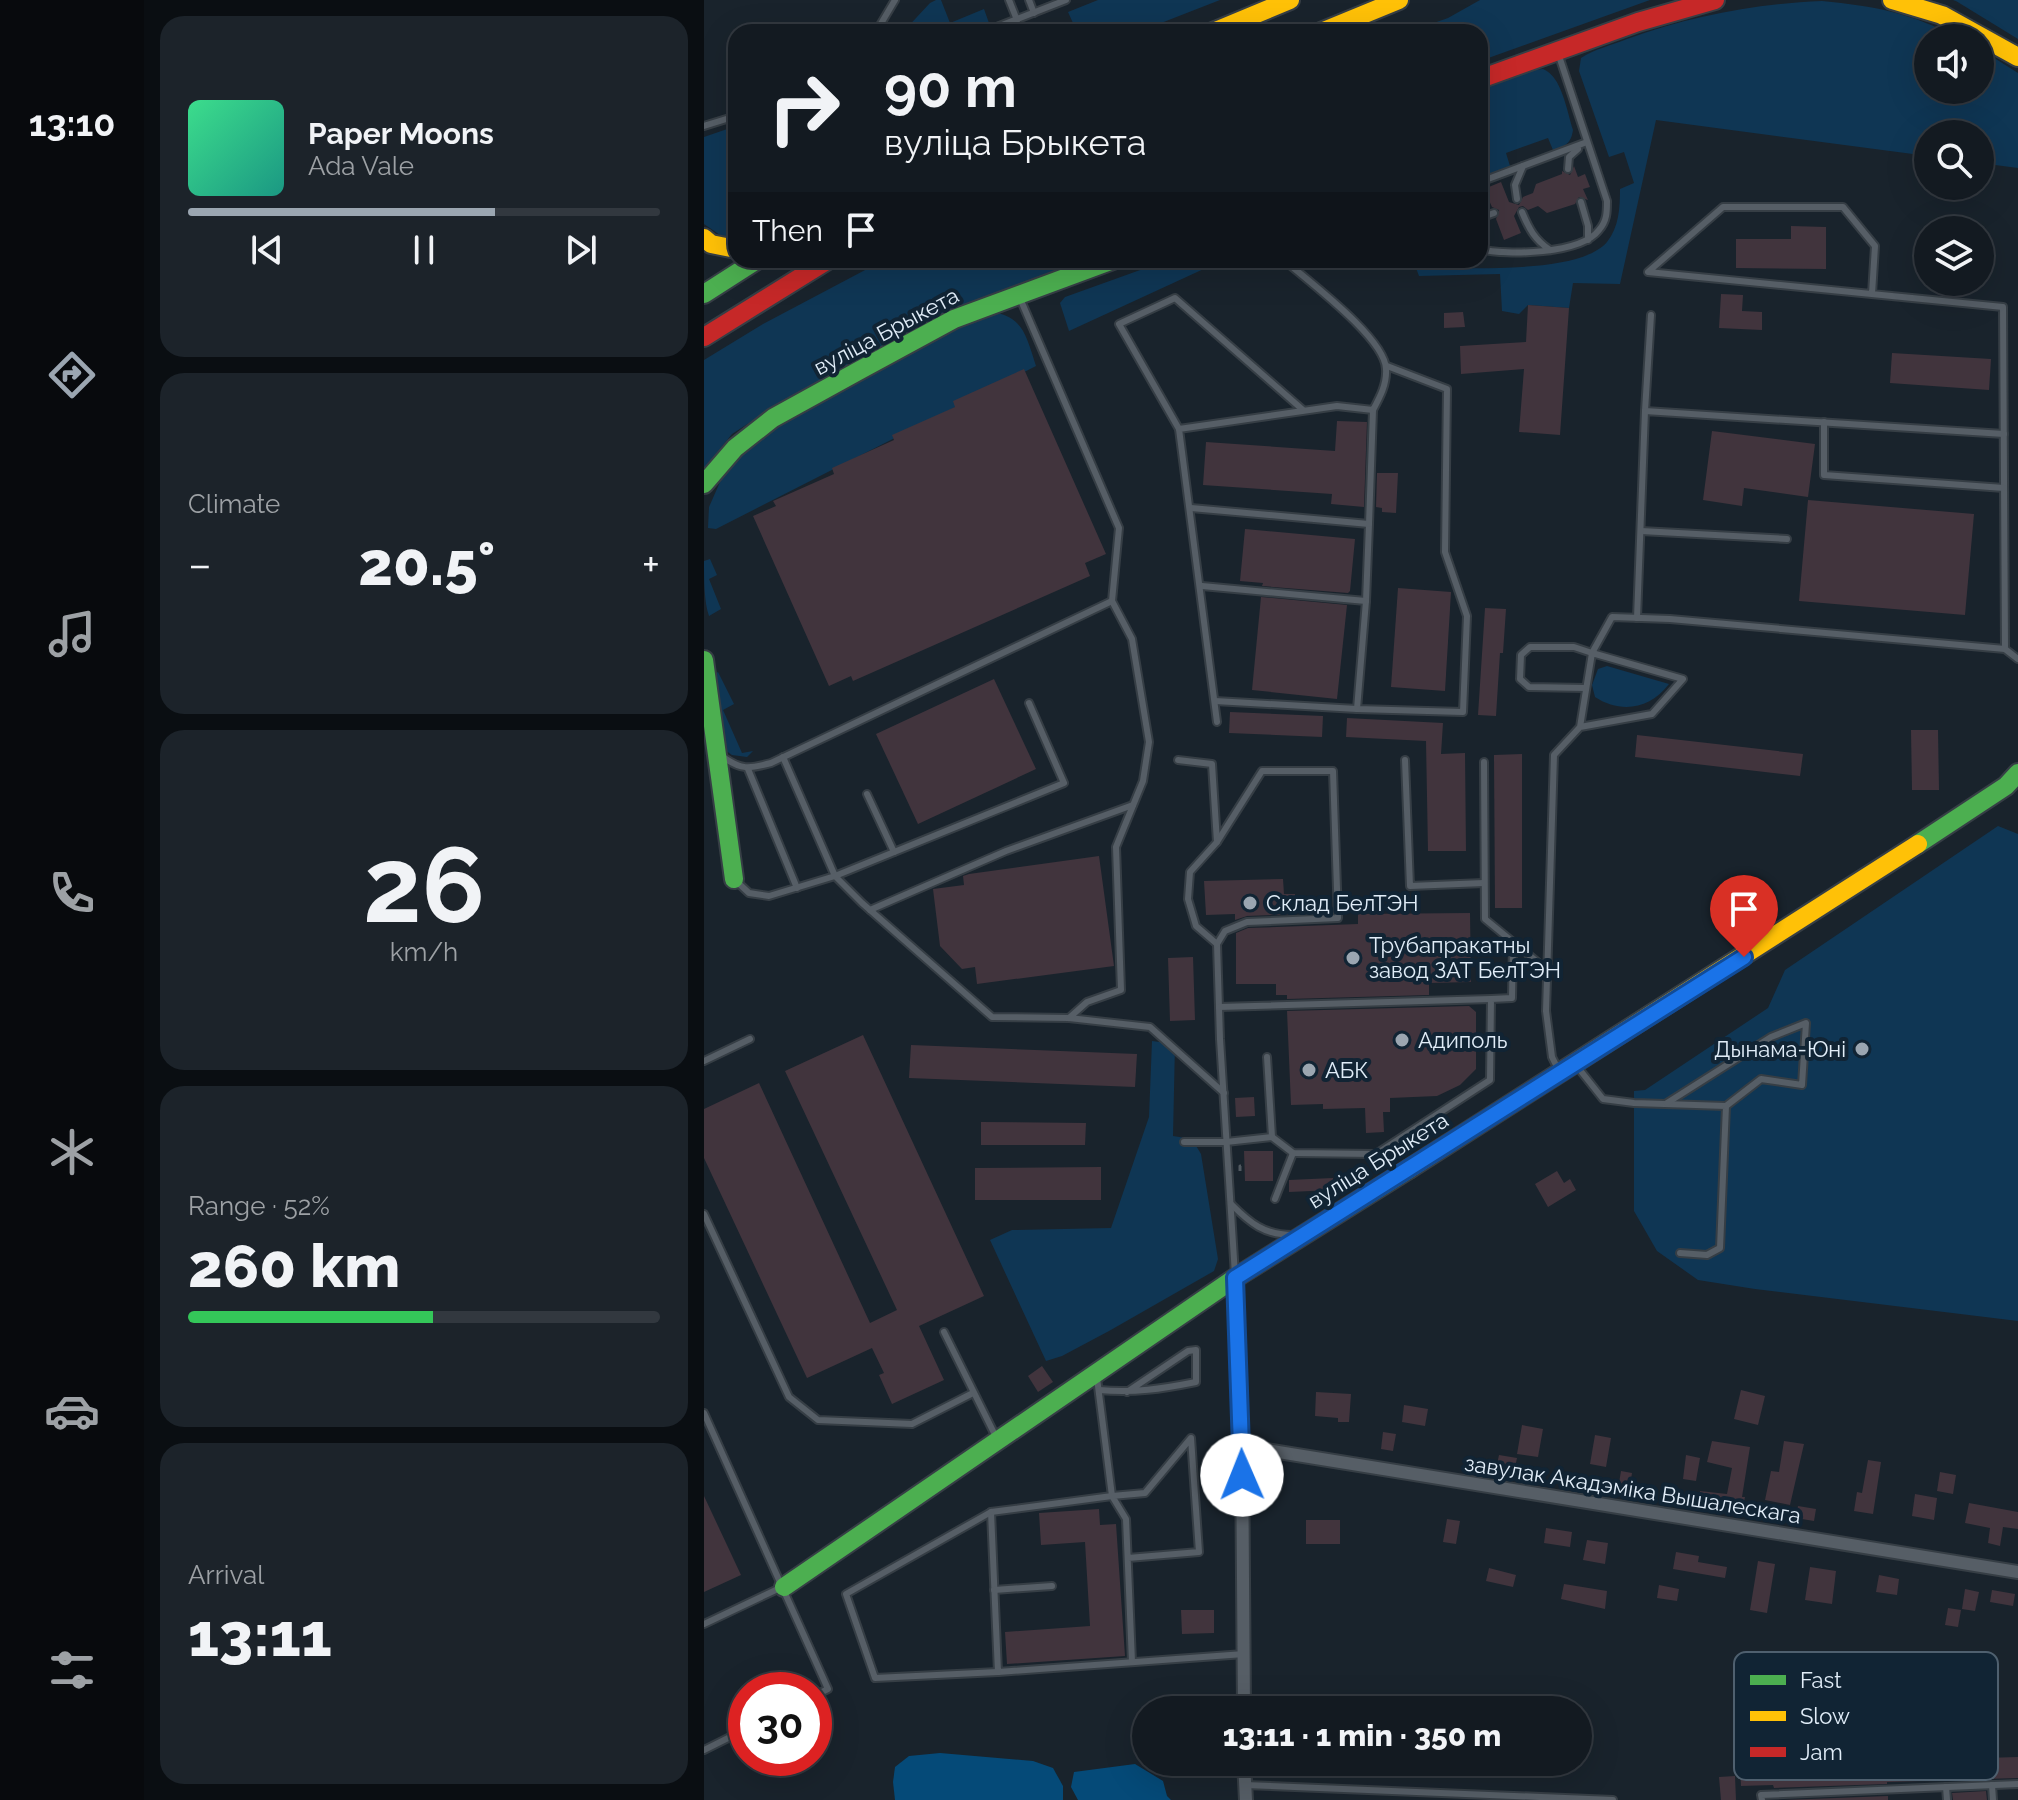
<!DOCTYPE html>
<meta charset="utf-8">
<style>
:root{--surface:#131a21;--page:#1c232a;--text:#f1f3f6;--muted:#9da1a5;--line:#32383f;--accent:#9ba6b1}
body{margin:0;font-family:Raleway,sans-serif;background:var(--page);color:var(--text);height:100vh;display:flex;flex-direction:column;font-size:30px;white-space:nowrap}
*{box-sizing:border-box;margin:0}
p{font-size:26px;color:var(--muted)}
.icon{flex:none;width:44px;height:44px;fill:none;stroke:currentColor;stroke-width:2;stroke-linecap:round;stroke-linejoin:round}
.map{position:relative;flex:1;overflow:hidden}
.drawer{display:flex;flex-direction:column;gap:16px;padding:16px;background:#0a0e12;width:560px}
.drawer>*{flex:none}
.guide{position:absolute;left:24px;top:24px;width:760px;height:244px;border-radius:24px;box-shadow:0 8px 32px #0002,0 0 0 2px var(--line);background:#131a21;color:var(--text);overflow:hidden}
.controls{position:absolute;left:1210px;top:24px;display:grid;gap:16px}
.controls a{display:grid;place-items:center;width:80px;height:80px;border-radius:50%;background:var(--surface);box-shadow:0 8px 32px #0002,0 0 0 2px var(--line);font-size:40px}
.speed{position:absolute;left:24px;top:1672px;display:flex;gap:16px;font-size:40px;font-weight:700;text-align:center}
.speed>*{display:grid;place-content:center;width:104px;height:104px;border-radius:50%;background:var(--surface);box-shadow:0 8px 32px #0002,0 0 0 2px var(--line);line-height:1}
.speed .limit{border:12px solid #d22;background:#fff;color:#111}
.pin{position:absolute;display:grid;place-items:center;width:68px;height:68px;color:#fff;margin:-82px -34px;border-radius:50% 50% 50% 0;rotate:-45deg;box-shadow:0 0 8px #0007}
.pin .icon{rotate:45deg}
.me{position:absolute;width:88px;margin:-44px;rotate:359deg;stroke-linejoin:round;filter:drop-shadow(0 0 6px #0008)}
.turn{display:flex;align-items:center;gap:28px;height:168px;padding:0 24px;font-size:36px}
.turn .icon{width:104px;height:104px;stroke-width:2.5}
.turn b{display:block;font-size:56px;line-height:68px}
.then{display:flex;align-items:center;height:76px;padding:0 24px;background:#0003;gap:16px;font-size:30px}
.big{font-size:60px;font-weight:800;line-height:1.1}
.drawer .tile{flex:1;display:flex;flex-direction:column;justify-content:center;gap:12px;min-width:0;padding:0 28px;border-radius:24px;background:var(--page)}
.drawer .dial{align-items:center;gap:0}
.dial b{font-size:104px;line-height:1}
.song{display:flex;align-items:center;gap:24px}
.cover{width:96px;height:96px;border-radius:12px;background:linear-gradient(135deg,hsl(150 70% 55%),hsl(170 70% 35%))}
.played{height:8px;border-radius:4px;background:linear-gradient(90deg,var(--accent) 65%,var(--line) 65%)}
.keys{display:flex;justify-content:space-around;direction:ltr}
.heat{display:flex;justify-content:space-between;align-items:center;font-size:44px;direction:ltr}
.charge{height:12px;border-radius:6px;background:linear-gradient(90deg,#34c759 52%,var(--line) 0)}
.trip{position:absolute;left:428px;top:1696px;width:460px;height:80px;border-radius:40px;background:var(--surface);box-shadow:0 8px 32px #0002,0 0 0 2px var(--line);font-weight:800;line-height:80px;text-align:center}
main{display:flex;flex:1;min-height:0}
.tabs{display:flex;flex-direction:column;width:144px;justify-content:space-around;align-items:center;background:#080a0d;color:var(--muted)}
.tabs .icon{width:56px;height:56px}
.tabs .selected{color:var(--accent)}
.tabs b{font-size:36px;color:var(--text)}
.map>svg:first-child{display:block}
.green{fill:#0f3654}
.water{fill:#054a78}
.building{fill:#41343d}
.lines{fill:none;stroke-linecap:round;stroke-linejoin:round}
.lane-casing{stroke:#363e45;stroke-width:10}
.street-casing{stroke:#363e45;stroke-width:16}
.fast-casing{stroke:#363e45;stroke-width:22}
.slow-casing{stroke:#363e45;stroke-width:22}
.jam-casing{stroke:#363e45;stroke-width:22}
.path{stroke:#515960;stroke-width:3;stroke-dasharray:6 4;stroke-linecap:butt}
.lane{stroke:#565e66;stroke-width:6}
.street{stroke:#565e66;stroke-width:12}
.fast{stroke:#4caf50;stroke-width:18}
.slow{stroke:#ffc107;stroke-width:18}
.jam{stroke:#c62828;stroke-width:18}
.route-casing{stroke:#114b97;stroke-width:20}
.route{stroke:#1a73e8;stroke-width:14}
.poi-dot{fill:#9ba6b1;stroke:#112434;stroke-width:3}
.labels{text-anchor:middle;dominant-baseline:central;stroke-width:8;stroke-linejoin:round;paint-order:stroke}
.street-label{font-size:22px;fill:#e1edf8;stroke:#112434}
.poi-label{font-size:22px;fill:#e1edf8;stroke:#112434;text-anchor:start}
.key{fill:#112434;stroke:#4f606f;stroke-width:2}
.key-label{font-size:22px;fill:#e1edf8}
</style>
<main>
<nav class="tabs">
<b>13:10</b>
<svg class="icon selected" aria-label="directions" viewBox="0 0 24 24"><path d="M12 3l9 9-9 9-9-9zM9 14v-3h6M13 9l2 2-2 2"/></svg>
<svg class="icon" aria-label="music" viewBox="0 0 24 24"><path d="M9 18V5l10-2v13"/><circle cx="6" cy="18" r="3"/><circle cx="16" cy="16" r="3"/></svg>
<svg class="icon" aria-label="phone" viewBox="0 0 24 24"><path d="M5 4h4l2 5-3 2q2 4 5 5l2-3 5 2v4C11 20 4 13 5 4z"/></svg>
<svg class="icon" aria-label="climate" viewBox="0 0 24 24"><path d="M12 3v18M4 7l16 10M4 17L20 7"/></svg>
<svg class="icon" aria-label="car" viewBox="0 0 24 24"><path d="M5 17H2v-5l4-1 3-4h7l3 4 3 1v5h-3M9 17h6M6 11h13"/><circle cx="7" cy="17" r="2"/><circle cx="17" cy="17" r="2"/></svg>
<svg class="icon" aria-label="filters" viewBox="0 0 24 24"><path d="M4 7h16M4 17h16"/><circle cx="9" cy="7" r="2"/><circle cx="15" cy="17" r="2"/></svg>
</nav>
<section class="drawer">
<div class="tile">
<div class="song"><i class="cover"></i><div><b>Paper Moons</b><p>Ada Vale</p></div></div>
<div class="played"></div>
<div class="keys"><svg class="icon" aria-label="previous" viewBox="0 0 24 24"><path d="M18 5L8 12l10 7zM5 5v14"/></svg><svg class="icon" aria-label="pause" viewBox="0 0 24 24"><path d="M8 5v14M16 5v14"/></svg><svg class="icon" aria-label="next" viewBox="0 0 24 24"><path d="M6 5l10 7-10 7zM19 5v14"/></svg></div>
</div>
<div class="tile"><p>Climate</p>
<div class="heat"><a>−</a><b class="big">20.5°</b><a>+</a></div>
</div>
<div class="tile dial"><b>26</b><p>km/h</p></div>
<div class="tile"><p>Range · 52%</p><b class="big">260 km</b><div class="charge"></div></div>
<div class="tile"><p>Arrival</p><b class="big">13:11</b></div>
</section>
<div class="map">
<svg width="1314" height="1800" viewBox="0 0 1314 1800">
<rect width="100%" height="100%" fill="#19232c"/>
<g class="green">
<path d="M232 0H237L246 23 280 9 285 23 262 32H199L226 3Z"/>
<path d="M394 0H516L434 32H345L369 23 364 12Z"/>
<path d="M776 0H946L776 61V32H704L744 18Z"/>
<path d="M1249 0H1314V39L1252 1Z"/>
<path d="M1118 1C1171 6 1207 13 1255 38H1224V90H1276V49L1314 73V168L1276 163V134H1224V156L952 120 916 284 869 283 865 308 824 305 815 314 798 311 796 274 715 276 709 260H717L720 268C762 267 875 275 903 242 915 227 916 208 916 189L930 183 920 152 905 157 875 71 877 58C891 49 908 45 923 39 987 16 1050 4 1118 1Z"/>
<path d="M839 69C858 76 863 112 869 130 867 144 861 146 849 150L844 138 802 153 806 166 776 177V90L830 70Z"/>
<path d="M32 126V238L19 237 0 224V137Z"/>
<path d="M180 260H385L250 310 156 358 74 404 28 434 0 469V360L59 324Z"/>
<path d="M464 260 517 261 365 331 356 303 361 297Z"/>
<path d="M282 312C319 313 322 336 332 366L12 529 4 528 5 507 16 482 35 452 79 420Z"/>
<path d="M6 559 13 575 5 579 17 609 5 616C0 602 0 578 0 561Z"/>
<path d="M903 666 965 684C946 709 917 714 891 697L888 685 894 669Z"/>
<path d="M14 672 30 704 19 710 38 753 49 751 43 757 28 755 18 748 7 676Z"/>
<path d="M1294 826 1314 834V1321L1051 1289 994 1280 953 1251 930 1211V1091L941 1090 1064 1008 1081 970Z"/>
<path d="M448 1041 471 1044 469 1136 488 1139 497 1154 514 1259 510 1271 405 1331 358 1356 342 1361 286 1240 308 1230 407 1228 445 1117Z"/>
</g>
<g class="water">
<path d="M236 1753 329 1761 349 1768 359 1786V1800H191L189 1782 191 1767 205 1756Z"/>
<path d="M431 1764 459 1781 463 1796 467 1800H374L367 1787 370 1772Z"/>
</g>
<g class="building">
<path d="M870 166 874 177 881 174 886 187 879 189 884 200 875 197 871 204 843 213 834 206 824 210 819 206 815 207 810 216 817 233 800 240 792 219 795 210 788 207 780 189 797 182 805 202 815 205 819 197 829 193 832 184 858 174V171L866 175Z"/>
<path d="M1087 226 1122 227V269L1032 268V239H1087Z"/>
<path d="M1017 294 1039 295 1038 311 1058 312V330L1015 328Z"/>
<path d="M824 305 865 308 856 435 815 432 820 369 757 374 756 346 822 342Z"/>
<path d="M759 312 761 327 740 328V313Z"/>
<path d="M1188 353 1287 359 1285 390 1186 383Z"/>
<path d="M320 369 402 554 381 563 386 576 149 681 147 676 125 686 49 516 72 506 69 501 130 474 128 468 190 440 188 435 251 407 249 401Z"/>
<path d="M633 421 663 422 660 507 627 504 628 494 499 485 502 442 631 451Z"/>
<path d="M1008 431 1111 444 1104 497 1040 488 1038 506 999 500Z"/>
<path d="M673 473H694L692 513 678 512V508L672 507Z"/>
<path d="M1104 500 1270 514 1261 615 1095 601Z"/>
<path d="M541 529 651 539 646 591 644 593 558 586 559 583 536 581Z"/>
<path d="M694 588 747 592 741 691 687 687Z"/>
<path d="M557 597 643 605 633 699 548 690Z"/>
<path d="M781 608 802 609 799 653H796L792 716 774 715Z"/>
<path d="M290 679 332 769 214 824 172 734Z"/>
<path d="M526 712 619 716 618 737 525 733Z"/>
<path d="M643 718 739 723 737 754 761 753 762 851H724L722 741 642 737Z"/>
<path d="M1207 730H1234L1235 790H1208Z"/>
<path d="M933 735 1099 754 1096 776 931 757Z"/>
<path d="M818 754V908H791L790 755Z"/>
<path d="M395 856 410 966 273 984 271 967 258 969 236 946 229 889 260 885 259 876 265 874Z"/>
<path d="M579 879 580 894H591L592 914 543 916 531 920V914L502 915 500 881Z"/>
<path d="M766 913 767 982 725 983V995L583 999V995H572V984H532V933L544 928 654 924V914Z"/>
<path d="M489 957 491 1020 466 1021 464 958Z"/>
<path d="M765 1006 772 1012V1069L756 1085 733 1096 686 1098V1112H679L680 1132 662 1133 661 1108 619 1109V1104L587 1105 583 1011Z"/>
<path d="M159 1035 280 1296 215 1326 240 1380 188 1404 175 1375 180 1373 168 1348 103 1378 0 1158V1109L55 1083 166 1323 193 1310 81 1071Z"/>
<path d="M207 1045 433 1054 431 1087 205 1078Z"/>
<path d="M550 1097 551 1116 532 1117 531 1098Z"/>
<path d="M277 1122 382 1123 381 1145H277Z"/>
<path d="M540 1151H569V1181H541Z"/>
<path d="M397 1167V1200H271V1168Z"/>
<path d="M853 1171 860 1183 866 1179 872 1190 844 1207 831 1184Z"/>
<path d="M629 1178V1190L585 1192V1180Z"/>
<path d="M338 1366 349 1382 334 1392 324 1376Z"/>
<path d="M1037 1390 1061 1396 1054 1425 1030 1419Z"/>
<path d="M612 1392 647 1394 645 1422H634V1418L611 1416Z"/>
<path d="M700 1405 724 1409 721 1426 698 1422Z"/>
<path d="M818 1425 839 1429 834 1457 813 1454Z"/>
<path d="M679 1432 692 1434 689 1451 677 1449Z"/>
<path d="M891 1435 907 1438 902 1467 886 1464Z"/>
<path d="M1008 1441 1046 1447 1038 1497H1041L1038 1512 994 1506 996 1491 1023 1494 1028 1468 1003 1462Z"/>
<path d="M1080 1441 1100 1444 1086 1505 1061 1500 1067 1471 1075 1472Z"/>
<path d="M795 1455 813 1458 810 1472 792 1469Z"/>
<path d="M982 1455 996 1458 992 1481 979 1479Z"/>
<path d="M1164 1460 1177 1462 1169 1514 1150 1511 1153 1492 1158 1493Z"/>
<path d="M917 1471 928 1473 925 1491 914 1489Z"/>
<path d="M1236 1472 1252 1475 1249 1494 1233 1491Z"/>
<path d="M1211 1494 1233 1498 1230 1520 1208 1516Z"/>
<path d="M0 1496 37 1575 0 1592Z"/>
<path d="M1265 1503 1314 1512V1529L1299 1527 1296 1546 1284 1543 1286 1528 1261 1523Z"/>
<path d="M1094 1506 1112 1509 1110 1521 1092 1518Z"/>
<path d="M395 1509 396 1525 412 1524 421 1656 303 1664 301 1632 386 1626 381 1542 337 1545 335 1513Z"/>
<path d="M743 1519 756 1521 752 1544 739 1542Z"/>
<rect x="602" y="1520" width="34" height="24"/>
<path d="M842 1528 868 1532 866 1547 840 1543Z"/>
<path d="M883 1540 904 1543 901 1564 879 1560Z"/>
<path d="M972 1552 995 1556 994 1562 1023 1567 1021 1578 969 1569Z"/>
<path d="M1054 1561 1071 1564 1063 1613 1046 1610Z"/>
<path d="M1106 1567 1132 1571 1128 1604 1101 1600Z"/>
<path d="M785 1568 812 1575 809 1587 782 1581Z"/>
<path d="M1175 1575 1195 1579 1193 1595 1172 1592Z"/>
<path d="M860 1584 903 1591 901 1609 857 1599Z"/>
<path d="M955 1585 975 1589 973 1601 953 1598Z"/>
<path d="M1261 1589 1275 1592 1271 1611 1258 1609Z"/>
<path d="M1288 1590 1311 1594 1309 1606 1286 1602Z"/>
<path d="M1244 1608 1257 1610 1254 1627 1241 1625Z"/>
<path d="M477 1610H510V1633L478 1634Z"/>
<path d="M1314 1757V1778L1183 1782V1784L1070 1788 1069 1785 1037 1786 1036 1765Z"/>
<path d="M1031 1776 1032 1800H1017L1015 1777Z"/>
<path d="M1282 1791 1283 1800H1249L1248 1793Z"/>
<path d="M1184 1796V1800H1080Z"/>
</g>
<g class="lines">
<g class="lane-casing">
<g id="lane">
<path d="M305 0 313 20"/>
<path d="M325 0 330 13"/>
<path d="M172 32 191 0"/>
<path d="M280 32 362 0"/>
<path d="M0 126 32 116"/>
<path d="M864 169 865 157 874 149"/>
<path d="M776 182 883 142"/>
<path d="M813 199 811 185 819 166"/>
<path d="M877 202 884 226V240"/>
<path d="M818 212C825 229 831 240 846 250"/>
<path d="M776 218 790 213"/>
<path d="M776 249C803 256 877 254 895 230 903 221 903 212 903 201L854 53"/>
<path d="M1168 294 1171 246 1139 207H1019L944 272 1299 307 1301 649"/>
<path d="M941 411 947 315"/>
<path d="M1120 422V475L1300 488"/>
<path d="M475 429 415 324 471 298 599 410"/>
<path d="M487 508 665 524 662 601 653 709 759 712 763 616 741 552 743 389 683 366"/>
<path d="M665 524 669 410"/>
<path d="M937 531 1083 539"/>
<path d="M498 586 662 601"/>
<path d="M933 618 941 411 1300 434"/>
<path d="M882 688 825 687 816 679 817 655 826 647H870L888 653 908 617 966 619 1301 649 1314 659"/>
<path d="M511 701 653 709"/>
<path d="M513 722 475 429 633 406 669 410C676 397 683 384 682 369 681 338 604 281 580 260"/>
<path d="M19 757C37 770 45 769 67 763L408 601 415 528 315 296"/>
<path d="M79 757 131 876 158 903 288 1017 365 1018 446 1027 520 1093"/>
<path d="M474 760 508 764 513 842 486 872 484 899 492 926 513 944 516 1039 531 1275"/>
<path d="M701 760 706 886 780 883"/>
<path d="M780 762 781 919 842 969"/>
<path d="M44 769 93 888"/>
<path d="M163 794 190 852"/>
<path d="M513 842 558 771H629L634 918 543 922 521 931 513 944"/>
<path d="M30 879 45 893 65 896 131 876 360 783 325 703"/>
<path d="M166 910 302 851 429 805"/>
<path d="M515 1007 787 999"/>
<path d="M365 1018 383 1002 417 990 412 847 439 781 445 742 428 639 408 601"/>
<path d="M563 1057 568 1137"/>
<path d="M0 1061 46 1039"/>
<path d="M872 1065 899 1099 930 1103 1022 1106 1016 1248 1003 1255 976 1253"/>
<path d="M855 1071 848 1057 842 1011 850 755 876 727 948 714 979 679 888 653 876 727"/>
<path d="M963 1103 1067 1037 1102 1023 1098 1085 1057 1079 1022 1106"/>
<path d="M480 1142H522L568 1137 589 1153 672 1154 786 1080 787 999 808 998 809 942"/>
<path d="M571 1199 589 1153"/>
<path d="M527 1204C546 1223 560 1235 589 1235"/>
<path d="M0 1214 85 1397 114 1420 208 1424 269 1393"/>
<path d="M240 1332 292 1437"/>
<path d="M393 1378 408 1496 287 1512 294 1672 540 1654"/>
<path d="M395 1390C431 1393 457 1389 492 1382V1350L484 1351 423 1392"/>
<path d="M0 1413 124 1689 110 1696"/>
<path d="M287 1512 142 1594 171 1678 294 1672"/>
<path d="M424 1558 495 1552 487 1438 441 1493 408 1496 422 1519 428 1662"/>
<path d="M290 1590 348 1586"/>
<path d="M0 1624 76 1588"/>
<path d="M0 1750 42 1729"/>
<path d="M541 1785 909 1800"/>
<path d="M1288 1785 1289 1800"/>
<path d="M1242 1787 1243 1800"/>
<path d="M1058 1800 1057 1795 1314 1784"/>
</g>
</g>
<g class="street-casing">
<g id="street">
<path d="M531 1278 538 1446 540 1710"/>
<path d="M538 1446 1314 1572"/>
<path d="M540 1762 542 1800"/>
</g>
</g>
<g class="fast-casing">
<g id="fast">
<path d="M0 294 53 260"/>
<path d="M0 484 31 448 69 418 156 370 250 319 409 260"/>
<path d="M0 660 30 879"/>
<path d="M1214 844 1302 786 1314 773"/>
<path d="M80 1587 531 1278 705 1169"/>
</g>
</g>
<g class="slow-casing">
<g id="slow">
<path d="M1188 0 1238 15 1314 57"/>
<path d="M509 32 586 0"/>
<path d="M617 32 695 0"/>
<path d="M0 238 7 244 32 249"/>
<path d="M705 1169 1214 844"/>
</g>
</g>
<g class="jam-casing">
<g id="jam">
<path d="M776 79 934 22 1011 0"/>
<path d="M0 337 124 260"/>
</g>
</g>
<path class="path" d="M536 1171V1166H540"/>
<use href="#lane" class="lane"/>
<use href="#street" class="street"/>
<use href="#fast" class="fast"/>
<use href="#slow" class="slow"/>
<use href="#jam" class="jam"/>
</g>
<g class="lines">
<g class="route-casing">
<path id="route" d="M538 1475 531 1278 1040 957"/>
</g>
<use href="#route" class="route"/>
</g>
<g class="poi-dot">
<circle cx="546" cy="903" r="8"/>
<circle cx="649" cy="958" r="8"/>
<circle cx="698" cy="1040" r="8"/>
<circle cx="1158" cy="1049" r="8"/>
<circle cx="605" cy="1070" r="8"/>
</g>
<g class="labels">
<g class="street-label">
<text transform="translate(182 331) rotate(-28)">вуліца Брыкета</text>
<text transform="translate(674 1160) rotate(-32)">вуліца Брыкета</text>
<text transform="translate(929 1489) rotate(9)">завулак Акадэміка Вышалескага</text>
</g>
<g class="poi-label">
<text x="562" y="903">Склад БелТЭН</text>
<text x="665" y="945">Трубапракатны<tspan x="665" dy="25">завод ЗАТ БелТЭН</tspan></text>
<text x="714" y="1040">Адиполь</text>
<text x="1142" y="1049" text-anchor="end">Дынама-Юні</text>
<text x="621" y="1070">АБК</text>
</g>
</g>
<rect x="1030" y="1652" width="264" height="128" rx="12" class="key"/>
<rect x="1046" y="1675" width="36" height="10" fill="#4caf50"/>
<rect x="1046" y="1711" width="36" height="10" fill="#ffc107"/>
<rect x="1046" y="1747" width="36" height="10" fill="#c62828"/>
<g class="key-label">
<text x="1096" y="1688">Fast</text>
<text x="1096" y="1724">Slow</text>
<text x="1096" y="1760">Jam</text>
</g>
</svg>
<div class="controls">
<a><svg class="icon" aria-label="sound" viewBox="0 0 24 24"><path d="M4 9h4l5-4v14l-5-4H4zM17 9q2 3 0 6"/></svg></a>
<a><svg class="icon" aria-label="search" viewBox="0 0 24 24"><circle cx="10" cy="10" r="6"/><path d="M15 15l6 6"/></svg></a>
<a><svg class="icon" aria-label="layers" viewBox="0 0 24 24"><path d="M12 4l9 5-9 5-9-5zM3 14l9 5 9-5"/></svg></a>
</div>
<div class="speed"><div class="limit">30</div></div>
<div class="pin" style="left:1040px;top:957px;background:#d93025"><svg class="icon" aria-label="arrive" viewBox="0 0 24 24"><path d="M6 21V4h12l-3 4 3 4H6"/></svg></div>
<svg class="me" style="left:538px;top:1475px" viewBox="-20 -20 40 40"><circle r="19" fill="#fff"/><path d="M0-13L10 11 0 6-10 11z" fill="#1a73e8"/></svg>
<div class="trip">13:11 · 1 min · 350 m</div>
<div class="guide">
<div class="turn"><svg class="icon" aria-label="right" viewBox="0 0 24 24"><path d="M7 20v-9h11M14 6l5 5-5 5"/></svg><div><b>90 m</b>вуліца Брыкета</div></div>
<div class="then">Then<svg class="icon" aria-label="arrive" viewBox="0 0 24 24"><path d="M6 21V4h12l-3 4 3 4H6"/></svg></div>
</div>
</div>
</main>
